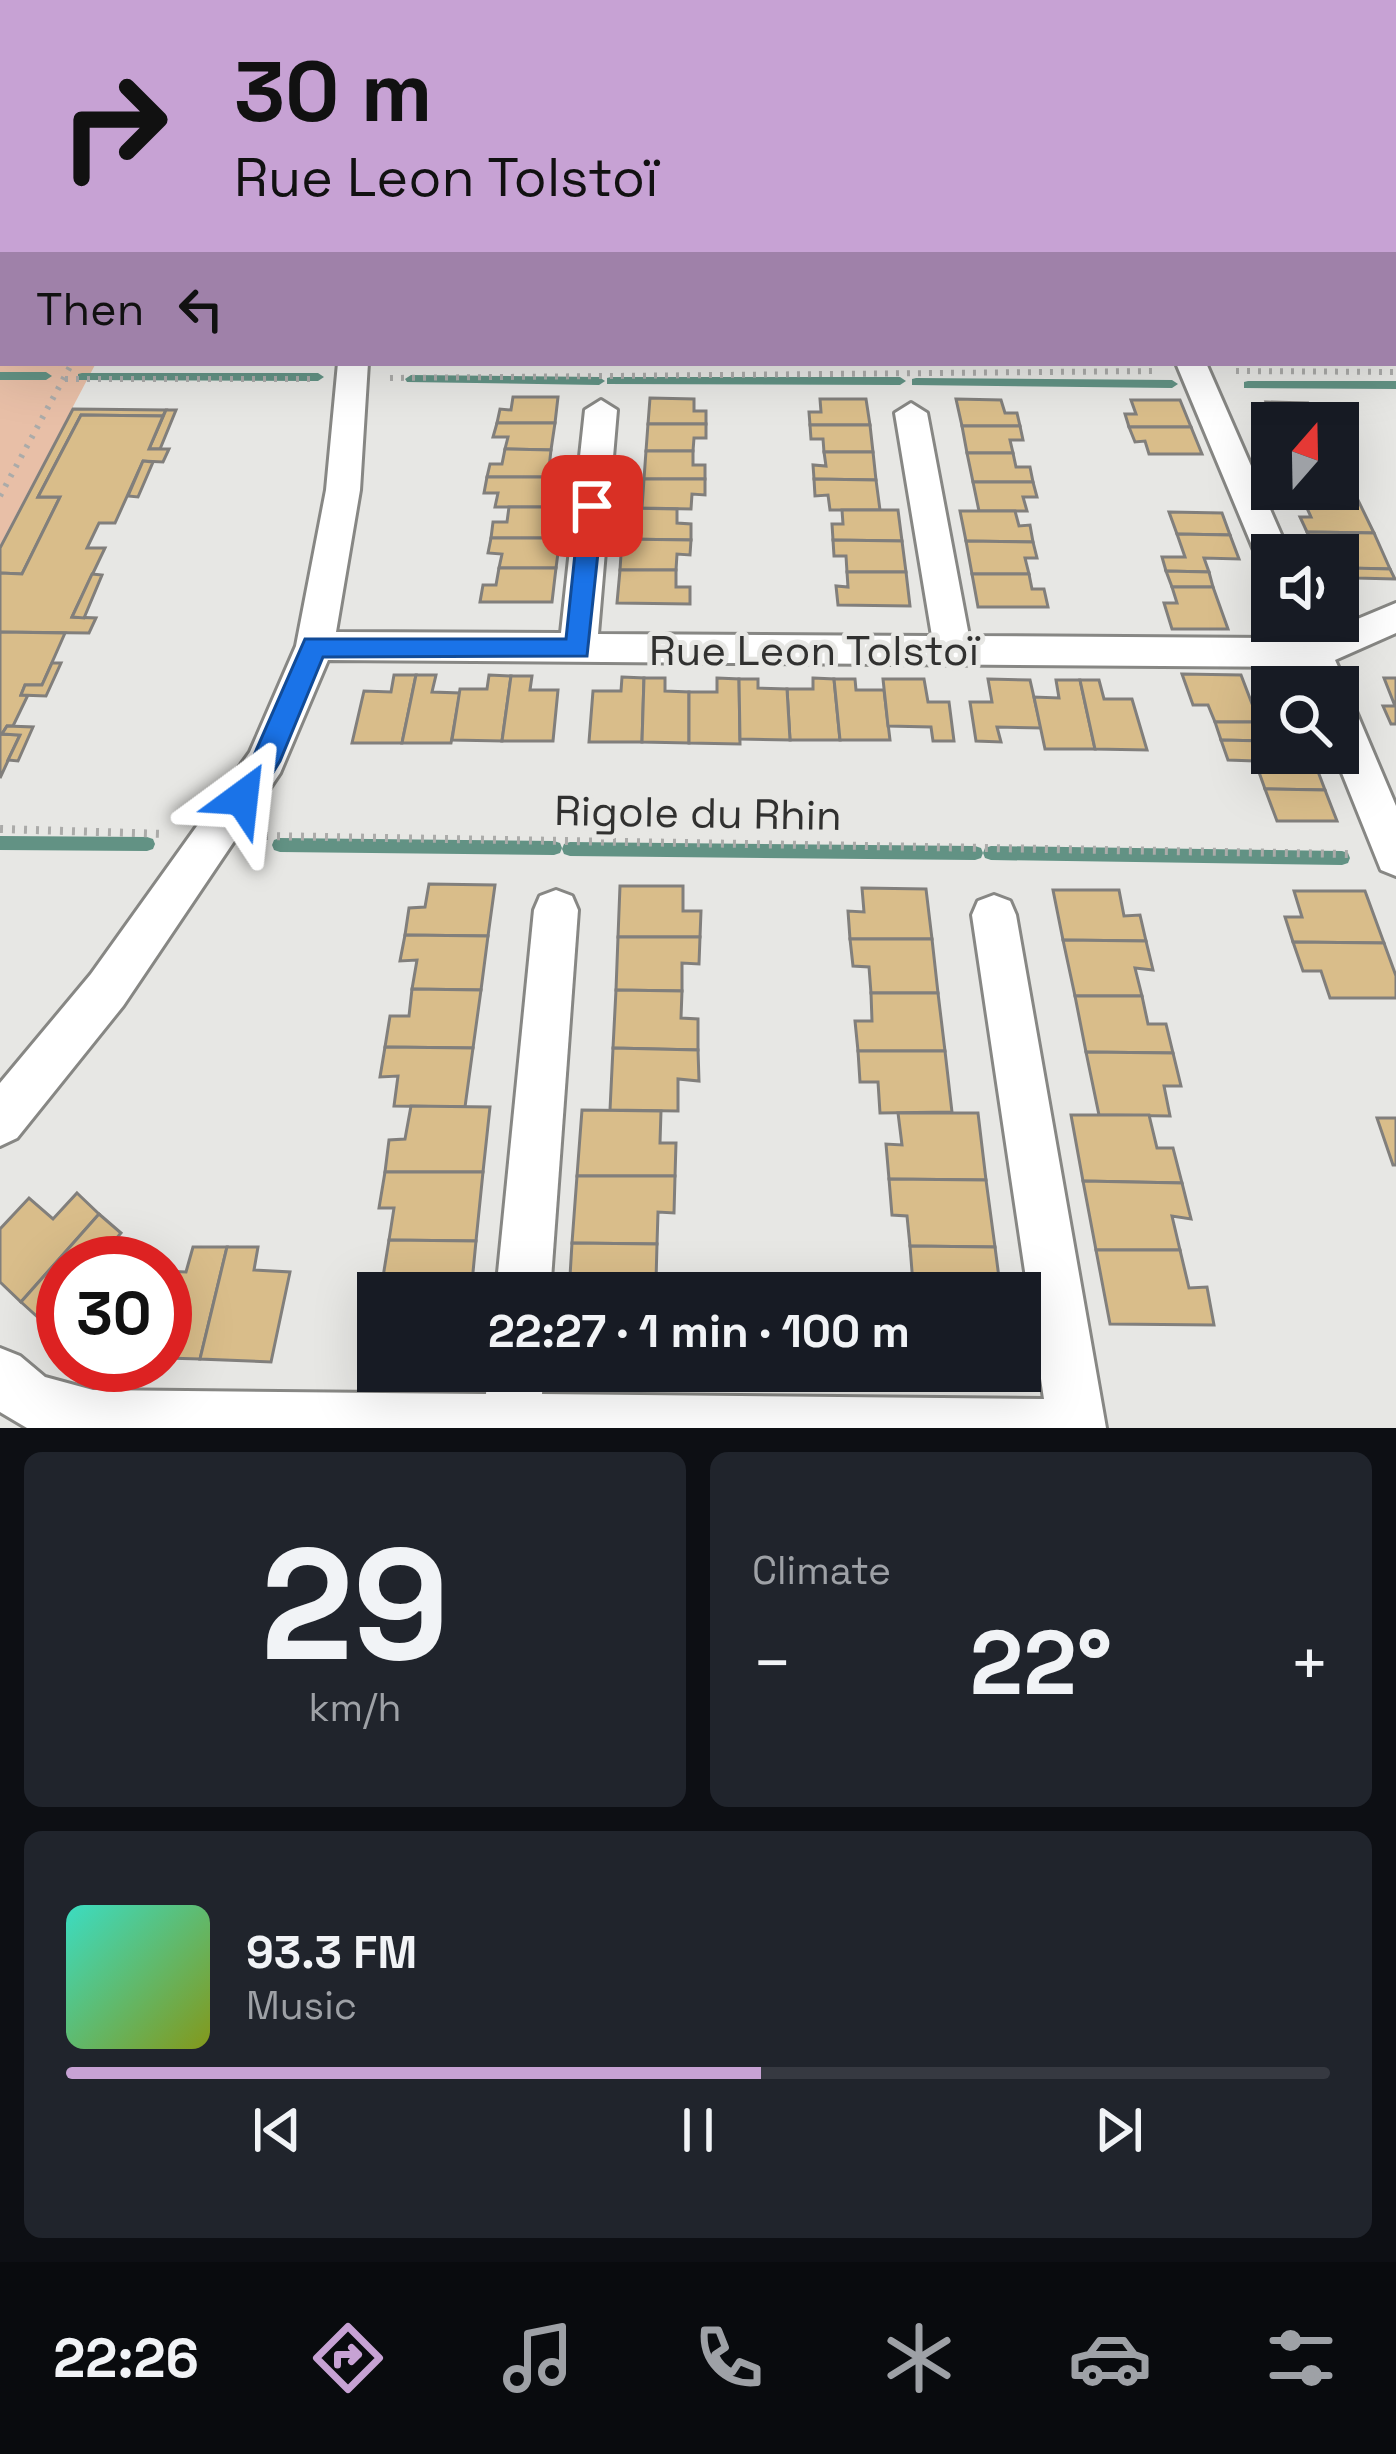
<!DOCTYPE html>
<meta charset="utf-8">
<style>
:root{--surface:#171b24;--page:#20242c;--text:#f1f3f6;--muted:#9ea1a6;--line:#363941;--accent:#c7a2d4}
body{margin:0;font-family:"Space Grotesk",sans-serif;background:var(--page);color:var(--text);height:100vh;display:flex;flex-direction:column;font-size:45px;white-space:nowrap}
*{box-sizing:border-box;margin:0}
p{font-size:39px;color:var(--muted)}
.icon{flex:none;width:66px;height:66px;fill:none;stroke:currentColor;stroke-width:2;stroke-linecap:round;stroke-linejoin:round}
.map{position:relative;height:1428px;overflow:hidden}
.panel{display:flex;flex-direction:column;gap:24px;padding:24px;background:#0d0f14;flex:1}
.panel>*{flex:none}
.guide{position:absolute;left:0px;top:0px;width:1398px;height:366px;box-shadow:0 12px 48px #0002;background:#c7a2d4;color:#111;overflow:hidden}
.needle{width:78px;rotate:20deg}
.fabs{position:absolute;left:1251px;top:402px;display:grid;gap:24px}
.fabs a{display:grid;place-items:center;width:108px;height:108px;border-radius:0px;background:var(--surface);box-shadow:0 12px 48px #0002;font-size:60px}
.speed{position:absolute;left:36px;top:1236px;display:flex;gap:24px;font-size:60px;font-weight:700;text-align:center}
.speed>*{display:grid;place-content:center;width:156px;height:156px;border-radius:50%;background:var(--surface);box-shadow:0 12px 48px #0002;line-height:1}
.speed .limit{border:18px solid #d22;background:#fff;color:#111}
.pin{position:absolute;display:grid;place-items:center;width:102px;height:102px;color:#fff;margin:-51px;border-radius:24px;box-shadow:0 6px 18px #0006}
.me{position:absolute;width:132px;margin:-66px;rotate:30deg;stroke-linejoin:round;filter:drop-shadow(0 0 9px #0008)}
.turn{display:flex;align-items:center;gap:42px;height:252px;padding:0 36px;font-size:54px}
.turn .icon{width:156px;height:156px;stroke-width:2.5}
.turn b{display:block;font-size:84px;line-height:102px}
.then{display:flex;align-items:center;height:114px;padding:0 36px;background:#0003;gap:24px;font-size:45px}
.big{font-size:90px;font-weight:700;line-height:1.1}
.panel .tile{flex:1;display:flex;flex-direction:column;justify-content:center;gap:18px;min-width:0;padding:0 42px;border-radius:18px;background:var(--page)}
.panel .dial{align-items:center;gap:0}
.dial b{font-size:156px;line-height:1}
.song{display:flex;align-items:center;gap:36px}
.cover{width:144px;height:144px;border-radius:18px;background:linear-gradient(135deg,hsl(170 70% 55%),hsl(70 70% 35%))}
.played{height:12px;border-radius:6px;background:linear-gradient(90deg,var(--accent) 55%,var(--line) 55%)}
.keys{display:flex;justify-content:space-around;direction:ltr}
.heat{display:flex;justify-content:space-between;align-items:center;font-size:66px;direction:ltr}
.panel .tiles{flex:1;display:grid;gap:24px;grid-template-columns:1fr 1fr}
.tile:last-child{grid-column:span 2}
.trip{position:absolute;left:357px;top:1272px;width:684px;height:120px;border-radius:0px;background:var(--surface);box-shadow:0 12px 48px #0002;font-weight:700;line-height:120px;text-align:center}
.tabs{display:flex;height:192px;justify-content:space-around;align-items:center;background:#090b0e;color:var(--muted)}
.tabs .icon{width:84px;height:84px}
.tabs .current{color:var(--accent)}
.tabs b{font-size:54px;color:var(--text)}
.map>svg:first-child{display:block}
.green{fill:#e8bfa7}
.lines{fill:none;stroke-linecap:round;stroke-linejoin:round}
.stream{fill:#629284;fill-rule:evenodd}
.building{fill:#d9bd8a;stroke:#817f7c;stroke-width:3}
.minor-casing{stroke:#878784;stroke-width:6}
.path-far2{stroke:#ababa9;stroke-width:4.5;stroke-dasharray:1.5 6;stroke-linecap:butt}
.path-far1{stroke:#ababa9;stroke-width:6;stroke-dasharray:3 8;stroke-linecap:butt}
.path{stroke:#ababa9;stroke-width:8;stroke-dasharray:3 9;stroke-linecap:butt}
.minor{fill:#fff;fill-rule:evenodd}
.route{fill:#1a73e8;stroke:#114b97;stroke-width:3}
.labels{text-anchor:middle;dominant-baseline:central;stroke-width:10;stroke-linejoin:round;paint-order:stroke}
.street-label{font-size:42px;fill:#313130;stroke:#e7e7e4}
</style>
<div class="map">
<svg width="1396" height="1428" viewBox="0 0 1396 1428">
<rect width="100%" height="100%" fill="#e7e7e4"/>
<path class="green" d="M0 0H271L3 3V363H96L0 545Z"/>
<g class="lines">
<g class="stream">
<path d="M0 372H46L52 376 46 380H0Z"/>
<path d="M82 373H318L324 377 318 381 78 380V374Z"/>
<path d="M411 375 599 377 605 381 599 385 407 382 405 379Z"/>
<path d="M611 377H900L906 381 900 385 607 384V378Z"/>
<path d="M916 378 1172 380 1178 384 1172 388 912 385V379Z"/>
<path d="M1248 381H1396V389L1244 388V382Z"/>
<path d="M0 836 147 837 153 839 155 844 153 849 147 851 0 850Z"/>
<path d="M280 838 554 841 560 843 562 848 560 853 554 855 280 852 274 850 272 845 274 840Z"/>
<path d="M570 842 975 846 981 848 983 853 985 848 991 846 1342 851 1348 853 1350 858 1348 863 1342 865 991 860 985 858 983 853 981 858 975 860 570 856 564 854 562 849 564 844Z"/>
</g>
</g>
<g class="building">
<path d="M513 397H558L555 423H497L500 409 511 410Z"/>
<path d="M650 398 694 399V411H706V424H648Z"/>
<path d="M820 399H866L870 425H810L809 412H821Z"/>
<path d="M956 399 1001 400 1005 413H1017L1020 426H962Z"/>
<path d="M1131 400H1180L1191 427H1129L1125 414H1136Z"/>
<path d="M1266 402 1308 403 1321 423H1272V443H1268L1262 429H1271L1263 410H1269Z"/>
<path d="M73 409 166 410 163 416 81 415 38 497H60L22 574 0 573V548Z"/>
<path d="M166 410H176L160 449H149Z"/>
<path d="M81 415 163 416 149 449H169L163 462 143 461 115 523H99L87 548H105L72 617 96 618 89 633 0 632V573L22 574 60 497H38Z"/>
<path d="M497 423H555L551 450 505 449 508 437H493Z"/>
<path d="M648 424H706V438H694L693 451H646Z"/>
<path d="M810 425H870L873 452H824L823 439H811Z"/>
<path d="M962 426H1020L1023 440H1010L1013 453H967Z"/>
<path d="M1129 427H1191L1202 454H1149L1145 441 1135 442Z"/>
<path d="M505 449 551 450 548 477H487L490 464H502Z"/>
<path d="M646 451H693V465H705V479H644Z"/>
<path d="M824 452H873L876 480 814 479 813 465 826 466Z"/>
<path d="M967 453H1013L1016 467H1030L1033 482H973Z"/>
<path d="M143 461 153 462 138 497 128 496Z"/>
<path d="M487 477H548L544 507H495L498 493H484Z"/>
<path d="M644 479H705V495L692 494 691 509 642 508Z"/>
<path d="M814 479 876 480 880 510H830L828 495 815 496Z"/>
<path d="M973 482H1033L1037 497H1023L1027 511H979Z"/>
<path d="M1301 495 1356 496 1374 533 1307 532 1300 517H1311Z"/>
<path d="M509 507H563L560 538H491L493 522H507Z"/>
<path d="M624 508 677 509V523L691 524V540L622 539Z"/>
<path d="M842 510H898L902 541 833 540 832 524H843Z"/>
<path d="M960 511H1015L1019 526 1030 525 1033 542 966 541Z"/>
<path d="M1169 512 1222 513 1230 535 1177 534Z"/>
<path d="M1307 532 1374 533 1390 569 1338 568V555H1328L1324 545H1313Z"/>
<path d="M1177 534 1230 535 1239 559 1204 558 1209 572 1166 571 1162 557H1185Z"/>
<path d="M491 538H560L556 568H499L502 554 488 553Z"/>
<path d="M622 539 691 540 690 555 677 554 676 570H620Z"/>
<path d="M833 540 902 541 906 572H847L846 556H834Z"/>
<path d="M966 541 1033 542 1037 558H1025L1029 574H972Z"/>
<path d="M499 568H556L552 602H480L483 585H496Z"/>
<path d="M1352 568 1390 569 1395 579 1356 578Z"/>
<path d="M620 570H676V587H690V604L617 603Z"/>
<path d="M1166 571 1209 572 1213 587H1172Z"/>
<path d="M847 572H906L910 606 838 605 836 586 848 587Z"/>
<path d="M92 574 102 575 84 618 72 617Z"/>
<path d="M972 574H1029L1032 589H1044L1048 607H978Z"/>
<path d="M1172 587H1213L1228 629H1172L1164 603H1177Z"/>
<path d="M0 632 65 633 42 685H25L21 695H28L13 726H7L2 734 20 735 0 778Z"/>
<path d="M52 663H61L46 696 21 695 25 685H42Z"/>
<path d="M1182 674 1241 675 1259 722H1215L1208 705H1193Z"/>
<path d="M394 675H416L402 743H352L364 691 391 692Z"/>
<path d="M416 675H436L432 692 460 693 451 743H402Z"/>
<path d="M489 675 511 676 502 741 452 740 460 689H487Z"/>
<path d="M511 676H532L530 690H558L553 741H502Z"/>
<path d="M622 677 644 678 642 742H589L593 691H621Z"/>
<path d="M644 678H665V691L689 692V743L642 742Z"/>
<path d="M717 678 739 679 740 744 689 743V692H717Z"/>
<path d="M813 678 834 679 840 740H790L787 689H813Z"/>
<path d="M1384 678H1396V724H1391L1383 706H1395Z"/>
<path d="M739 679H758V688L787 689 790 740 740 739Z"/>
<path d="M834 679H855L856 690H884L890 740H840Z"/>
<path d="M883 679H924L928 702H949L954 741H933L931 727 888 726Z"/>
<path d="M988 679 1030 680 1041 728 997 727 1001 742 976 741 970 702H992Z"/>
<path d="M1056 680H1080L1095 749H1045L1034 697 1059 698Z"/>
<path d="M1080 680H1099L1104 699H1132L1147 750 1095 749Z"/>
<path d="M1215 722H1259L1265 741 1221 740Z"/>
<path d="M7 726 33 727 18 761 8 760 20 735 2 734Z"/>
<path d="M1221 740 1265 741 1273 761H1314L1325 790 1265 789 1255 761 1228 760Z"/>
<path d="M1265 789 1325 790 1337 821H1277Z"/>
<path d="M429 884 495 885 488 936 405 935 409 908 425 907Z"/>
<path d="M620 886H683V911H701L700 937H618Z"/>
<path d="M862 888 926 889 932 939H850L848 911 864 912Z"/>
<path d="M1053 890H1119L1124 916 1140 915 1146 941 1063 940Z"/>
<path d="M1294 891H1365L1384 943 1293 942 1285 917H1302Z"/>
<path d="M405 935 488 936 481 990 412 989 417 960 400 961Z"/>
<path d="M618 937H700L699 964 682 963V991L616 990Z"/>
<path d="M850 939H932L938 993H871L869 967 853 966Z"/>
<path d="M1063 940 1146 941 1153 970 1135 968 1142 996H1075Z"/>
<path d="M1293 942 1384 943 1396 976V998H1330L1321 971H1303Z"/>
<path d="M412 989 481 990 473 1048 385 1047 390 1016H409Z"/>
<path d="M616 990 682 991 681 1018 698 1019V1050L613 1048Z"/>
<path d="M871 993H938L945 1051H858L855 1021H872Z"/>
<path d="M1075 996H1142L1148 1024H1166L1173 1053 1086 1052Z"/>
<path d="M385 1047 473 1048 465 1107 394 1106 398 1076 380 1077Z"/>
<path d="M613 1048 698 1050 699 1081 678 1079V1111L610 1110Z"/>
<path d="M858 1051H945L952 1112 880 1113 878 1082H860Z"/>
<path d="M1086 1052 1173 1053 1181 1086H1164L1170 1116 1099 1115Z"/>
<path d="M411 1106 490 1107 483 1172H385L389 1140 405 1139Z"/>
<path d="M582 1110 661 1111 660 1143H676L675 1176H577Z"/>
<path d="M898 1113H978L986 1180 889 1179 886 1144 902 1145Z"/>
<path d="M1071 1115H1149L1157 1148H1173L1182 1183 1083 1181Z"/>
<path d="M1377 1118H1396V1165H1393Z"/>
<path d="M385 1172H483L476 1241 389 1240 394 1208H379Z"/>
<path d="M577 1176H675L674 1213 658 1212 657 1244 572 1243Z"/>
<path d="M889 1179 986 1180 995 1247 910 1246 907 1216 892 1215Z"/>
<path d="M1083 1181 1182 1183 1191 1219 1172 1216 1180 1250H1096Z"/>
<path d="M77 1193 99 1214 21 1302 0 1282V1229L29 1198 53 1219Z"/>
<path d="M99 1214 121 1233 98 1260 102 1263H63V1340L21 1302Z"/>
<path d="M389 1240 476 1241 471 1293H378V1315H360L367 1276 383 1277Z"/>
<path d="M572 1243 657 1244 656 1281H674L673 1293H569Z"/>
<path d="M910 1246 995 1247 1001 1293H898L897 1283 913 1284Z"/>
<path d="M193 1247H227L200 1359 165 1358V1271L186 1272Z"/>
<path d="M227 1247H258L254 1270 290 1272 271 1362 200 1359Z"/>
<path d="M1096 1250H1180L1189 1288 1207 1287 1214 1325 1110 1324Z"/>
</g>
<g class="lines">
<g class="minor-casing">
<g id="minor">
<path d="M807 0H831L833 3H809Z"/>
<path d="M1084 0H1109L1111 3H1086Z"/>
<path d="M1335 0H1360L1362 3H1337Z"/>
<rect x="1395" y="15" width="1" height="13"/>
<path d="M1395 185 1396 186V203L1395 202Z"/>
<rect x="1395" y="267" width="1" height="16"/>
<path d="M338 363H368L360 490 336 632 561 633 585 410 601 400 617 410 598 634 932 636 895 413 911 403 927 413 969 636 1289 638 1282 621H1318L1324 633 1396 603V633L1335 660 1347 687 1341 698 1352 702 1396 806V876L1381 870 1334 753H1338V687H1309L1301 667 328 660 280 773 123 1006 17 1138 0 1146V1083L91 974 250 752 296 646 326 490Z"/>
<path d="M1176 363H1206L1290 555H1272V567L1261 564 1256 555Z"/>
<path d="M556 890 572 896 578 910 550 1293H496L534 910 540 896Z"/>
<path d="M994 895 1010 901 1016 915 1106 1428H27L0 1412V1348L20 1356 45 1377 93 1390 486 1394 488 1371H544L542 1394 1044 1399 972 915 978 901Z"/>
</g>
</g>
<path class="path-far2" d="M242 3 247 0"/>
<g class="path-far1">
<path d="M1236 371 1396 372"/>
<path d="M390 378 1155 371"/>
<path d="M65 379H315"/>
<path d="M0 496 72 363"/>
</g>
<g class="path">
<path d="M0 829 166 834"/>
<path d="M265 836 1348 854"/>
</g>
<use href="#minor" class="minor"/>
</g>
<path class="route" d="M592 498 603 506 587 656 323 657 280 761 252 807H232L227 798 254 755 305 639H566L580 506Z"/>
<g class="labels">
<g class="street-label">
<text x="814" y="650">Rue Leon Tolstoï</text>
<text transform="translate(698 813) rotate(1)">Rigole du Rhin</text>
</g>
</g>
</svg>
<div class="fabs">
<a><svg class="needle" viewBox="-14 -14 28 28"><path d="M0-13l5 13h-10z" fill="#e53935"/><path d="M0 13l5-13h-10z" fill="#9ea1a6"/></svg></a>
<a><svg class="icon" aria-label="sound" viewBox="0 0 24 24"><path d="M4 9h4l5-4v14l-5-4H4zM17 9q2 3 0 6"/></svg></a>
<a><svg class="icon" aria-label="search" viewBox="0 0 24 24"><circle cx="10" cy="10" r="6"/><path d="M15 15l6 6"/></svg></a>
</div>
<div class="speed"><div class="limit">30</div></div>
<div class="pin" style="left:592px;top:506px;background:#d93025"><svg class="icon" aria-label="arrive" viewBox="0 0 24 24"><path d="M6 21V4h12l-3 4 3 4H6"/></svg></div>
<svg class="me" style="left:242px;top:798px" viewBox="-20 -20 40 40"><path d="M0-17L14 15 0 8-14 15z" fill="#1a73e8" stroke="#fff" stroke-width="4"/></svg>
<div class="trip">22:27 · 1 min · 100 m</div>
<div class="guide">
<div class="turn"><svg class="icon" aria-label="right" viewBox="0 0 24 24"><path d="M7 20v-9h11M14 6l5 5-5 5"/></svg><div><b>30 m</b>Rue Leon Tolstoï</div></div>
<div class="then">Then<svg class="icon" aria-label="left" viewBox="0 0 24 24"><path d="M17 20v-9H6M10 6l-5 5 5 5"/></svg></div>
</div>
</div>
<section class="panel">
<div class="tiles">
<div class="tile dial"><b>29</b><p>km/h</p></div>
<div class="tile"><p>Climate</p>
<div class="heat"><a>−</a><b class="big">22°</b><a>+</a></div>
</div>
<div class="tile">
<div class="song"><i class="cover"></i><div><b>93.3 FM</b><p>Music</p></div></div>
<div class="played"></div>
<div class="keys"><svg class="icon" aria-label="previous" viewBox="0 0 24 24"><path d="M18 5L8 12l10 7zM5 5v14"/></svg><svg class="icon" aria-label="pause" viewBox="0 0 24 24"><path d="M8 5v14M16 5v14"/></svg><svg class="icon" aria-label="next" viewBox="0 0 24 24"><path d="M6 5l10 7-10 7zM19 5v14"/></svg></div>
</div>
</div>
</section>
<nav class="tabs">
<b>22:26</b>
<svg class="icon current" aria-label="directions" viewBox="0 0 24 24"><path d="M12 3l9 9-9 9-9-9zM9 14v-3h6M13 9l2 2-2 2"/></svg>
<svg class="icon" aria-label="music" viewBox="0 0 24 24"><path d="M9 18V5l10-2v13"/><circle cx="6" cy="18" r="3"/><circle cx="16" cy="16" r="3"/></svg>
<svg class="icon" aria-label="phone" viewBox="0 0 24 24"><path d="M5 4h4l2 5-3 2q2 4 5 5l2-3 5 2v4C11 20 4 13 5 4z"/></svg>
<svg class="icon" aria-label="climate" viewBox="0 0 24 24"><path d="M12 3v18M4 7l16 10M4 17L20 7"/></svg>
<svg class="icon" aria-label="car" viewBox="0 0 24 24"><path d="M5 17H2v-5l4-1 3-4h7l3 4 3 1v5h-3M9 17h6M6 11h13"/><circle cx="7" cy="17" r="2"/><circle cx="17" cy="17" r="2"/></svg>
<svg class="icon" aria-label="filters" viewBox="0 0 24 24"><path d="M4 7h16M4 17h16"/><circle cx="9" cy="7" r="2"/><circle cx="15" cy="17" r="2"/></svg>
</nav>
